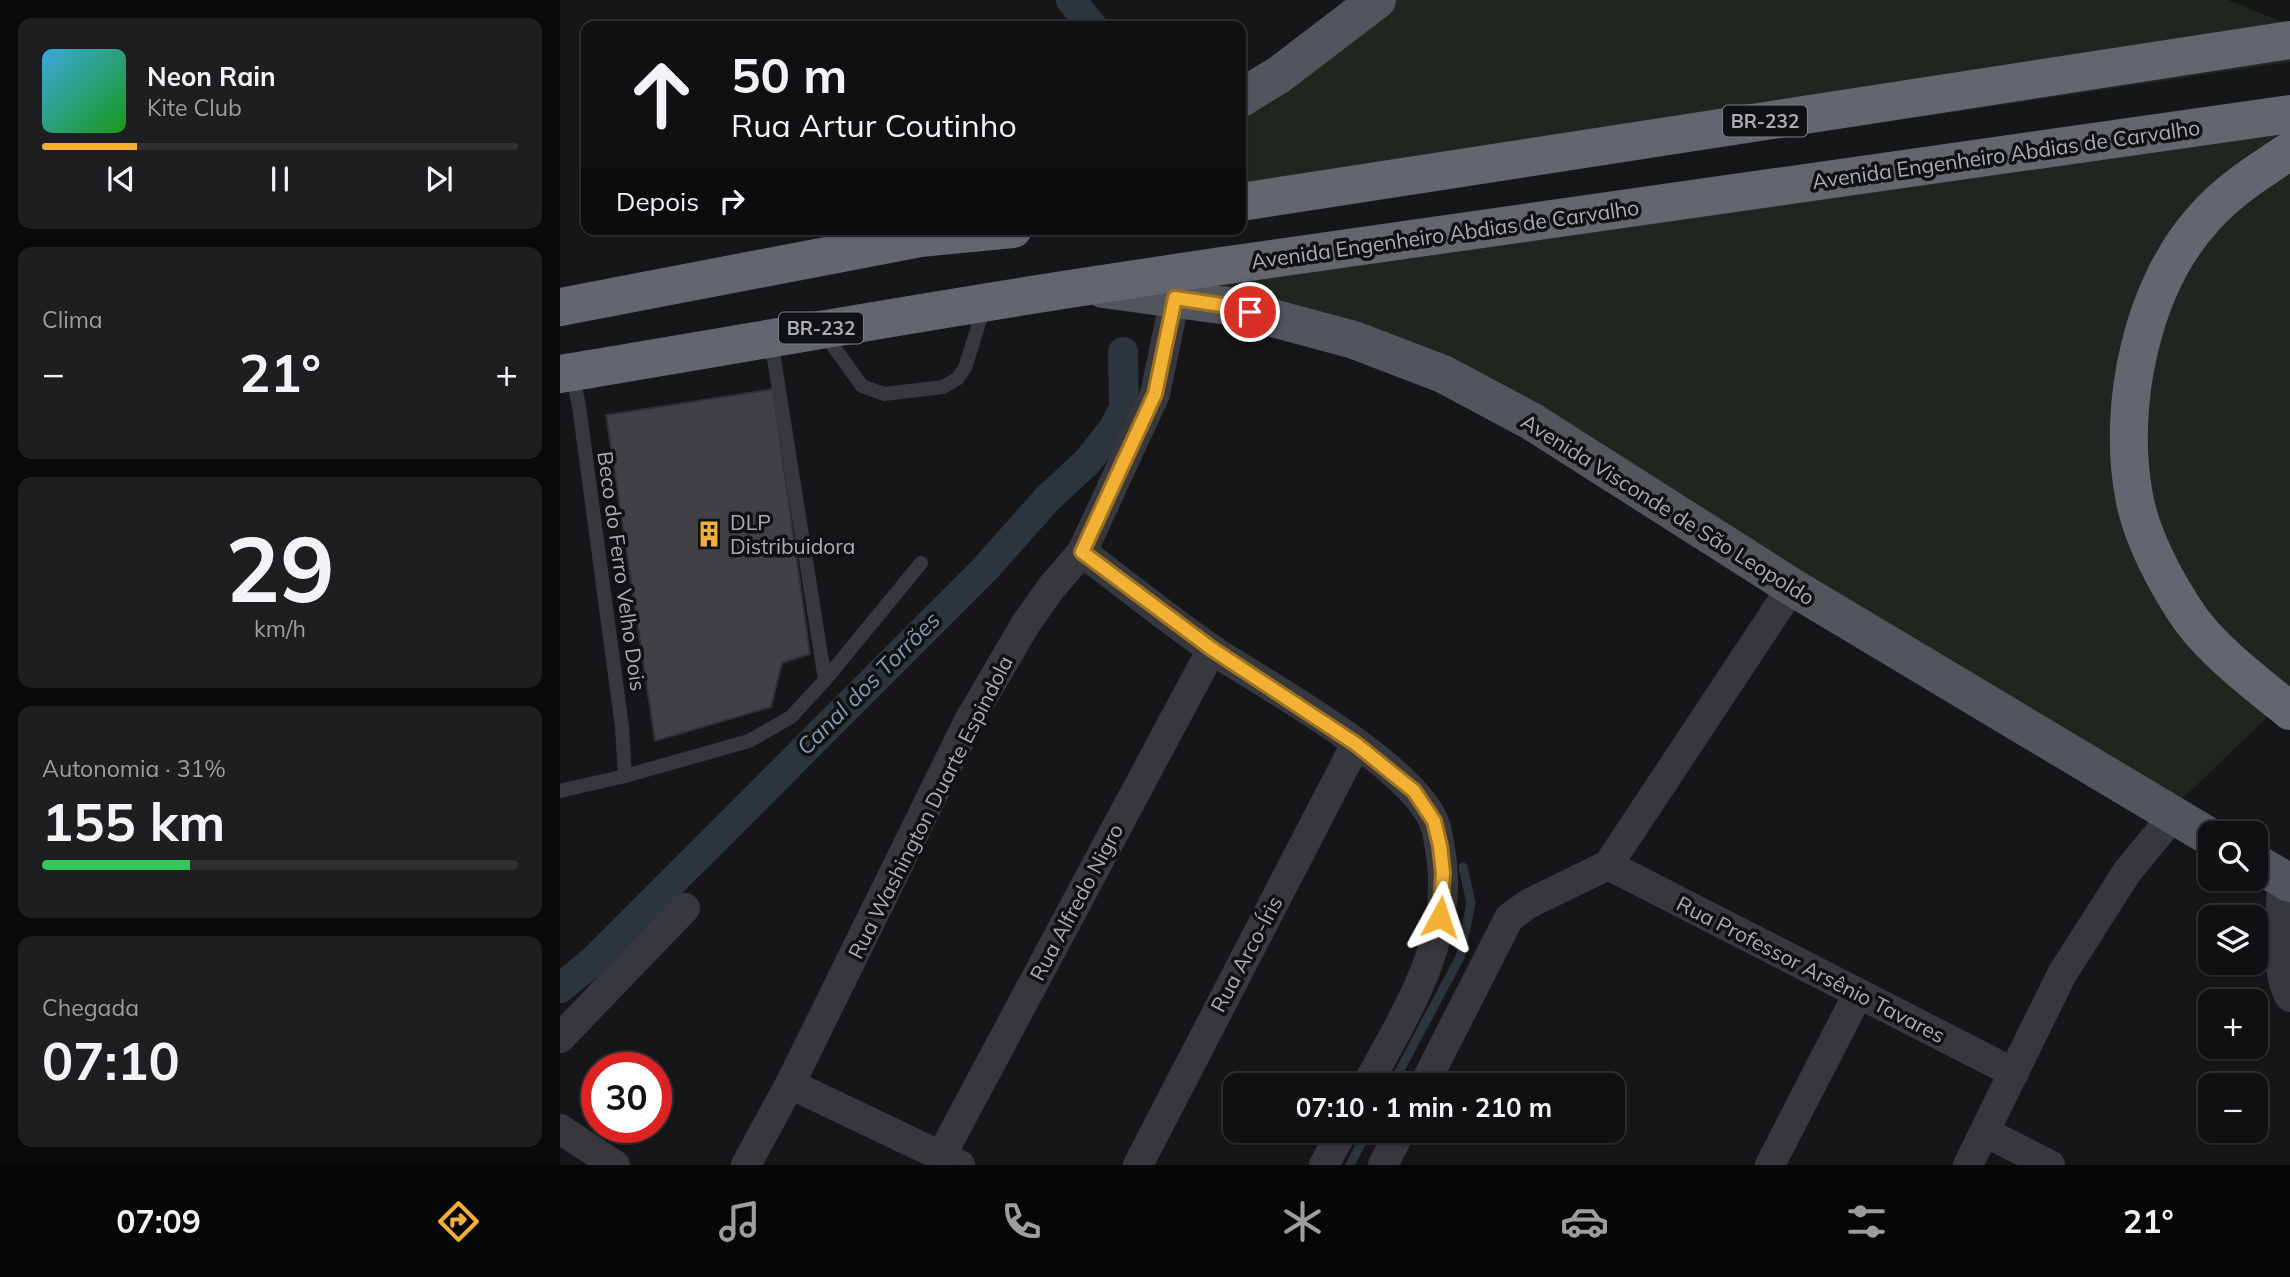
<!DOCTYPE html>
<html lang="pt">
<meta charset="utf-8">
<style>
:root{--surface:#101012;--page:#1e1e20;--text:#f1f3f6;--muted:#9c9d9f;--line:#303032;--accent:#f2b134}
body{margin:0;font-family:Mulish,sans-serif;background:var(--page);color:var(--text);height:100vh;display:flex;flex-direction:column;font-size:26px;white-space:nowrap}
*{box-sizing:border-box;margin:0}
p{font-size:23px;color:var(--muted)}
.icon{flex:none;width:38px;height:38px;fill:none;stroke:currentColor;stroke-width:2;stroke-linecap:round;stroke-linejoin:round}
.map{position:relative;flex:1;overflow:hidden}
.sheet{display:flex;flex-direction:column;gap:18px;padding:18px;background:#09090a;width:560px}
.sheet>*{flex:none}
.guide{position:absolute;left:21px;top:21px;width:665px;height:214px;border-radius:14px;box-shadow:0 2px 5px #0004,0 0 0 2px var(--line);background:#101012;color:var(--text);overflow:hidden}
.controls{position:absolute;left:1638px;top:821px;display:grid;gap:14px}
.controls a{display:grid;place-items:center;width:70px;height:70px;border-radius:14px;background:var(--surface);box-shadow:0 2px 5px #0004,0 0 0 2px var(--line);font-size:35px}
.speed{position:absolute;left:21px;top:1052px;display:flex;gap:14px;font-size:35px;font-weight:700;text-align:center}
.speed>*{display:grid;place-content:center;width:91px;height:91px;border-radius:50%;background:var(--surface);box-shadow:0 2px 5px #0004,0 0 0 2px var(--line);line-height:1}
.speed .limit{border:10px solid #d22;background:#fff;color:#111}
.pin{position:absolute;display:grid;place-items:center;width:60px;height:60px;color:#fff;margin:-30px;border:4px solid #fff;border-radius:50%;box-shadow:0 2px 7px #0007}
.me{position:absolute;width:77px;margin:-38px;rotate:5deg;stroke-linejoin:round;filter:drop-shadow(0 0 5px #0008)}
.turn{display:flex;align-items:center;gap:24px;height:147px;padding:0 35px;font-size:32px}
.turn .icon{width:91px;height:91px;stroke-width:2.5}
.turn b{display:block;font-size:49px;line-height:60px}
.then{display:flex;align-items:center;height:66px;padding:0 35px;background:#0003;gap:14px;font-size:26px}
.big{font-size:52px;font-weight:700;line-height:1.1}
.sheet .card{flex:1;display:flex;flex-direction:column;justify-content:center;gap:10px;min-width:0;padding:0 24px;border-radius:14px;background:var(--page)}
.sheet .dial{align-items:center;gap:0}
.dial b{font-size:91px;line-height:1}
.song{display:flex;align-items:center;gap:21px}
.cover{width:84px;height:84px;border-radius:10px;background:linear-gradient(135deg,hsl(200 70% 55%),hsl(120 70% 35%))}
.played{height:7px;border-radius:4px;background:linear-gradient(90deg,var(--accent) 20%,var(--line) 20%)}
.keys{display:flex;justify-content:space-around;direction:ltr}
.heat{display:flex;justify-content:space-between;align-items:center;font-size:38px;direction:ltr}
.charge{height:10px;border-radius:5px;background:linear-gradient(90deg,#34c759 31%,var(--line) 0)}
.trip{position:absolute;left:663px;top:1073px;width:402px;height:70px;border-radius:14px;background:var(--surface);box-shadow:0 2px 5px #0004,0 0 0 2px var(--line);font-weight:700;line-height:70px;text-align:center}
.tabs{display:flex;height:112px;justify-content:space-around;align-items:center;background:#060607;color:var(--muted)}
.tabs .icon{width:49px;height:49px}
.tabs .selected{color:var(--accent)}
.tabs b{font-size:32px;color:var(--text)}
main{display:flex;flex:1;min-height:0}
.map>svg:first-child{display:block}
.green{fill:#1e261f}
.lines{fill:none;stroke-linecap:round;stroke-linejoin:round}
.stream{stroke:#2c353c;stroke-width:9}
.canal{stroke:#2c353c;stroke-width:30}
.building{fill:#404145;stroke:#303034;stroke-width:2}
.lane{stroke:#37383d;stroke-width:14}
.street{stroke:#37383d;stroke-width:30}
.primary{stroke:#53555c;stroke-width:38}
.highway{stroke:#63666e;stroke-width:38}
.route-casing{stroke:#9d7322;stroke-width:18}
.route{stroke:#f2b134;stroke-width:12}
.labels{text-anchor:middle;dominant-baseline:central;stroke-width:7;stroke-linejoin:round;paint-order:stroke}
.shield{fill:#111113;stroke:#7b7e86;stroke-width:2}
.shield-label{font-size:19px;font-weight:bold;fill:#a8adb8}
.street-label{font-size:21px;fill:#a8adb8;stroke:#111113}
.poi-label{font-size:21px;fill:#a8adb8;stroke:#111113;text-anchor:start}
.water-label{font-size:23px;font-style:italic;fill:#7f9bb3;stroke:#111113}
</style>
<main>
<section class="sheet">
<div class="card">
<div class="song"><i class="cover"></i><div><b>Neon Rain</b><p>Kite Club</p></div></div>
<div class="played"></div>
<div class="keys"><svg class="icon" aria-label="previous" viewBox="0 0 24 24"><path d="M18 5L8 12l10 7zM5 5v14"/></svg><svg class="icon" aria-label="pause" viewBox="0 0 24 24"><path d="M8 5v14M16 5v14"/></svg><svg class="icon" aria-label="next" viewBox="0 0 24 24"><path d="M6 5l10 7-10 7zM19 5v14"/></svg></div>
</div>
<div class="card"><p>Clima</p>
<div class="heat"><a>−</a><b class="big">21°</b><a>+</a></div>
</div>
<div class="card dial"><b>29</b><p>km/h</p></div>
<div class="card"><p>Autonomia · 31%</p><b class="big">155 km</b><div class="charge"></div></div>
<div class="card"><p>Chegada</p><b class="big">07:10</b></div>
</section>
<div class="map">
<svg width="1730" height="1165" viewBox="0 0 1730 1165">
<rect width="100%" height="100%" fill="#161618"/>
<g class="green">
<path d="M835 0H1668L1730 25V62L1207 140 681 210V114Z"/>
<path d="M1730 130V715L1718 707 1620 801 973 417 812 359 561 288Z"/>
</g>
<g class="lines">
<g class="stream">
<path d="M554 428V431"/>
<path d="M832 1085 900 957 911 903 903 867"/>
<path d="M790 1165 808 1130"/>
</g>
<g class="canal">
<path d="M511 0 532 26"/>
<path d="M0 988 32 962 425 569 488 498 527 462 554 428 564 408 563 352"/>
</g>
</g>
<path class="building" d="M213 389 250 654 222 663 211 707 95 741 46 415Z"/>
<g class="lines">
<g class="lane">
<path d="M263 332 302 386 324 394 383 387 397 379 405 368 425 304"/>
<path d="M211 340 265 680"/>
<path d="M12 373 19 406 62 727 65 776"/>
<path d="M0 791 65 776 189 741 231 717 265 680 361 563"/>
</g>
<g class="street">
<path d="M522 552C566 585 609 620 654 651 709 687 850 764 874 822 879 834 880 850 882 863 891 946 844 1015 807 1085"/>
<path d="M1048 865 1454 1073"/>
<path d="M1048 865 1232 587"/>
<path d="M1722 878C1722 907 1714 975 1730 997"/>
<path d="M0 1038 125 908"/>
<path d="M230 1084 400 1165"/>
<path d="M864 1085 949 918 968 904 1048 865"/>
<path d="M0 1129 55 1165"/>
<path d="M1425 1132 1490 1165"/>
<path d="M381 1156 652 649"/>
<path d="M186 1165 230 1084 410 719 465 625 491 588 522 552 595 394 615 298"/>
<path d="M578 1165 796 744"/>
<path d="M764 1165 783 1130"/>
<path d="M823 1165 841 1130"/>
<path d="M1210 1165 1298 994"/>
<path d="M1408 1165 1502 974 1567 872 1613 816"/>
</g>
<g class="primary">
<path d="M681 98 720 74 817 0"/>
<path d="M543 289 668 306 794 340 883 374 971 421 1232 587 1650 837"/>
<path d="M1696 863 1730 883"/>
</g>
<g class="highway">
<path d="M1730 151C1701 170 1669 190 1646 216 1582 284 1557 405 1574 496 1581 537 1608 587 1632 621 1658 655 1697 684 1730 711"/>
<path d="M681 202 1730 40"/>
<path d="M0 307 360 238 453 229"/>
<path d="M0 374C176 345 352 313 529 286 929 225 1330 170 1730 114"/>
</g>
</g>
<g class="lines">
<g class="route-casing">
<path id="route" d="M690 312 668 306 615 298 595 394 522 552 652 649 796 744 854 791 874 821 880 846 883 873 880 917"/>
</g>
<use href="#route" class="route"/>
</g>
<defs>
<g id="building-bare" transform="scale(2.1)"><path d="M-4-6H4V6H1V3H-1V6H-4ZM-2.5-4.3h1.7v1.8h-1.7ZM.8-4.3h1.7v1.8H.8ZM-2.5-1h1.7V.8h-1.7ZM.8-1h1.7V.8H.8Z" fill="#f2b134" stroke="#111113" stroke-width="2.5" paint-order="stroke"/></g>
</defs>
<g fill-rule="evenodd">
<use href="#building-bare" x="149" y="534"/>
</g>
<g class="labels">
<g class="shield">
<rect x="1163" y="105.5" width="84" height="31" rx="5"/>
<rect x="219" y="312.5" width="84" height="31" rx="5"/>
</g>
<g class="shield-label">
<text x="1205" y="121">BR-232</text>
<text x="261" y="328">BR-232</text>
</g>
<g class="street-label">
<text transform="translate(1446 154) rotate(-8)">Avenida Engenheiro Abdias de Carvalho</text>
<text transform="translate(885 234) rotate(-8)">Avenida Engenheiro Abdias de Carvalho</text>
<text transform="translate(1108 509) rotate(32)">Avenida Visconde de São Leopoldo</text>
<text transform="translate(62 571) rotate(82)">Beco do Ferro Velho Dois</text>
<text transform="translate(370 807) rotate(-63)">Rua Washington Duarte Espindola</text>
<text transform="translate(516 902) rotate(-62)">Rua Alfredo Nigro</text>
<text transform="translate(686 954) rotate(-62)">Rua Arco-Íris</text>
<text transform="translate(1251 969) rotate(27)">Rua Professor Arsênio Tavares</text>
</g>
<g class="poi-label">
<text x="170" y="522">DLP<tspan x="170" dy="24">Distribuidora</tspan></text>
</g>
<g class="water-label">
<text transform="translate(308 683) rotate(-45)">Canal dos Torrões</text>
</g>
</g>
</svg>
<div class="controls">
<a><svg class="icon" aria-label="search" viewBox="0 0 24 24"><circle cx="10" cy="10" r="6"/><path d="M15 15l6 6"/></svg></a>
<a><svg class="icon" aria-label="layers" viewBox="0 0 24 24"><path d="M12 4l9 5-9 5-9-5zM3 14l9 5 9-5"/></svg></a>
<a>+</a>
<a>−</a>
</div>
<div class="speed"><div class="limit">30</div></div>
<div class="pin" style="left:690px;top:312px;background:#d93025"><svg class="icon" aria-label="arrive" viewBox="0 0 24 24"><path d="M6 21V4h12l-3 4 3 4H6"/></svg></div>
<svg class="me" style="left:880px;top:917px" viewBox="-20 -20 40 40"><path d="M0-17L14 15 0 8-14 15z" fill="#f2b134" stroke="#fff" stroke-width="4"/></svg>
<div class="trip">07:10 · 1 min · 210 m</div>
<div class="guide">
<div class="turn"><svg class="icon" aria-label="ahead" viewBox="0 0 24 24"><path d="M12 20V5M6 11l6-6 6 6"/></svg><div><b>50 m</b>Rua Artur Coutinho</div></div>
<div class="then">Depois<svg class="icon" aria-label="right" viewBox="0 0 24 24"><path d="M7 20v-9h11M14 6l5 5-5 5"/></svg></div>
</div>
</div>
</main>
<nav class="tabs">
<b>07:09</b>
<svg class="icon selected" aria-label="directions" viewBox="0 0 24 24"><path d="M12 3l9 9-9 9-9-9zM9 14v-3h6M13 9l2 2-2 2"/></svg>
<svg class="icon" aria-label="music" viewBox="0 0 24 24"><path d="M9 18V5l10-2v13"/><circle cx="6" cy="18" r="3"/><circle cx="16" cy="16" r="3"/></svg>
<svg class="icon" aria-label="phone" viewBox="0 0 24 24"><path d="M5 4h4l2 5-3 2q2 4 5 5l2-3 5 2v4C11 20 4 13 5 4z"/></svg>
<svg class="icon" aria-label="climate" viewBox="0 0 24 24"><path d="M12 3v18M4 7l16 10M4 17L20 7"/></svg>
<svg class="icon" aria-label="car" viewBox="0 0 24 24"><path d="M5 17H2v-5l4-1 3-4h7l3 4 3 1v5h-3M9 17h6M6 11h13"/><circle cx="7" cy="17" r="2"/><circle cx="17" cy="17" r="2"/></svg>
<svg class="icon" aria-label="filters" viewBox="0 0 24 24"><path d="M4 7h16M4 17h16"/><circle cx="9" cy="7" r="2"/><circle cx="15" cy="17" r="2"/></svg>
<b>21°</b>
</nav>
